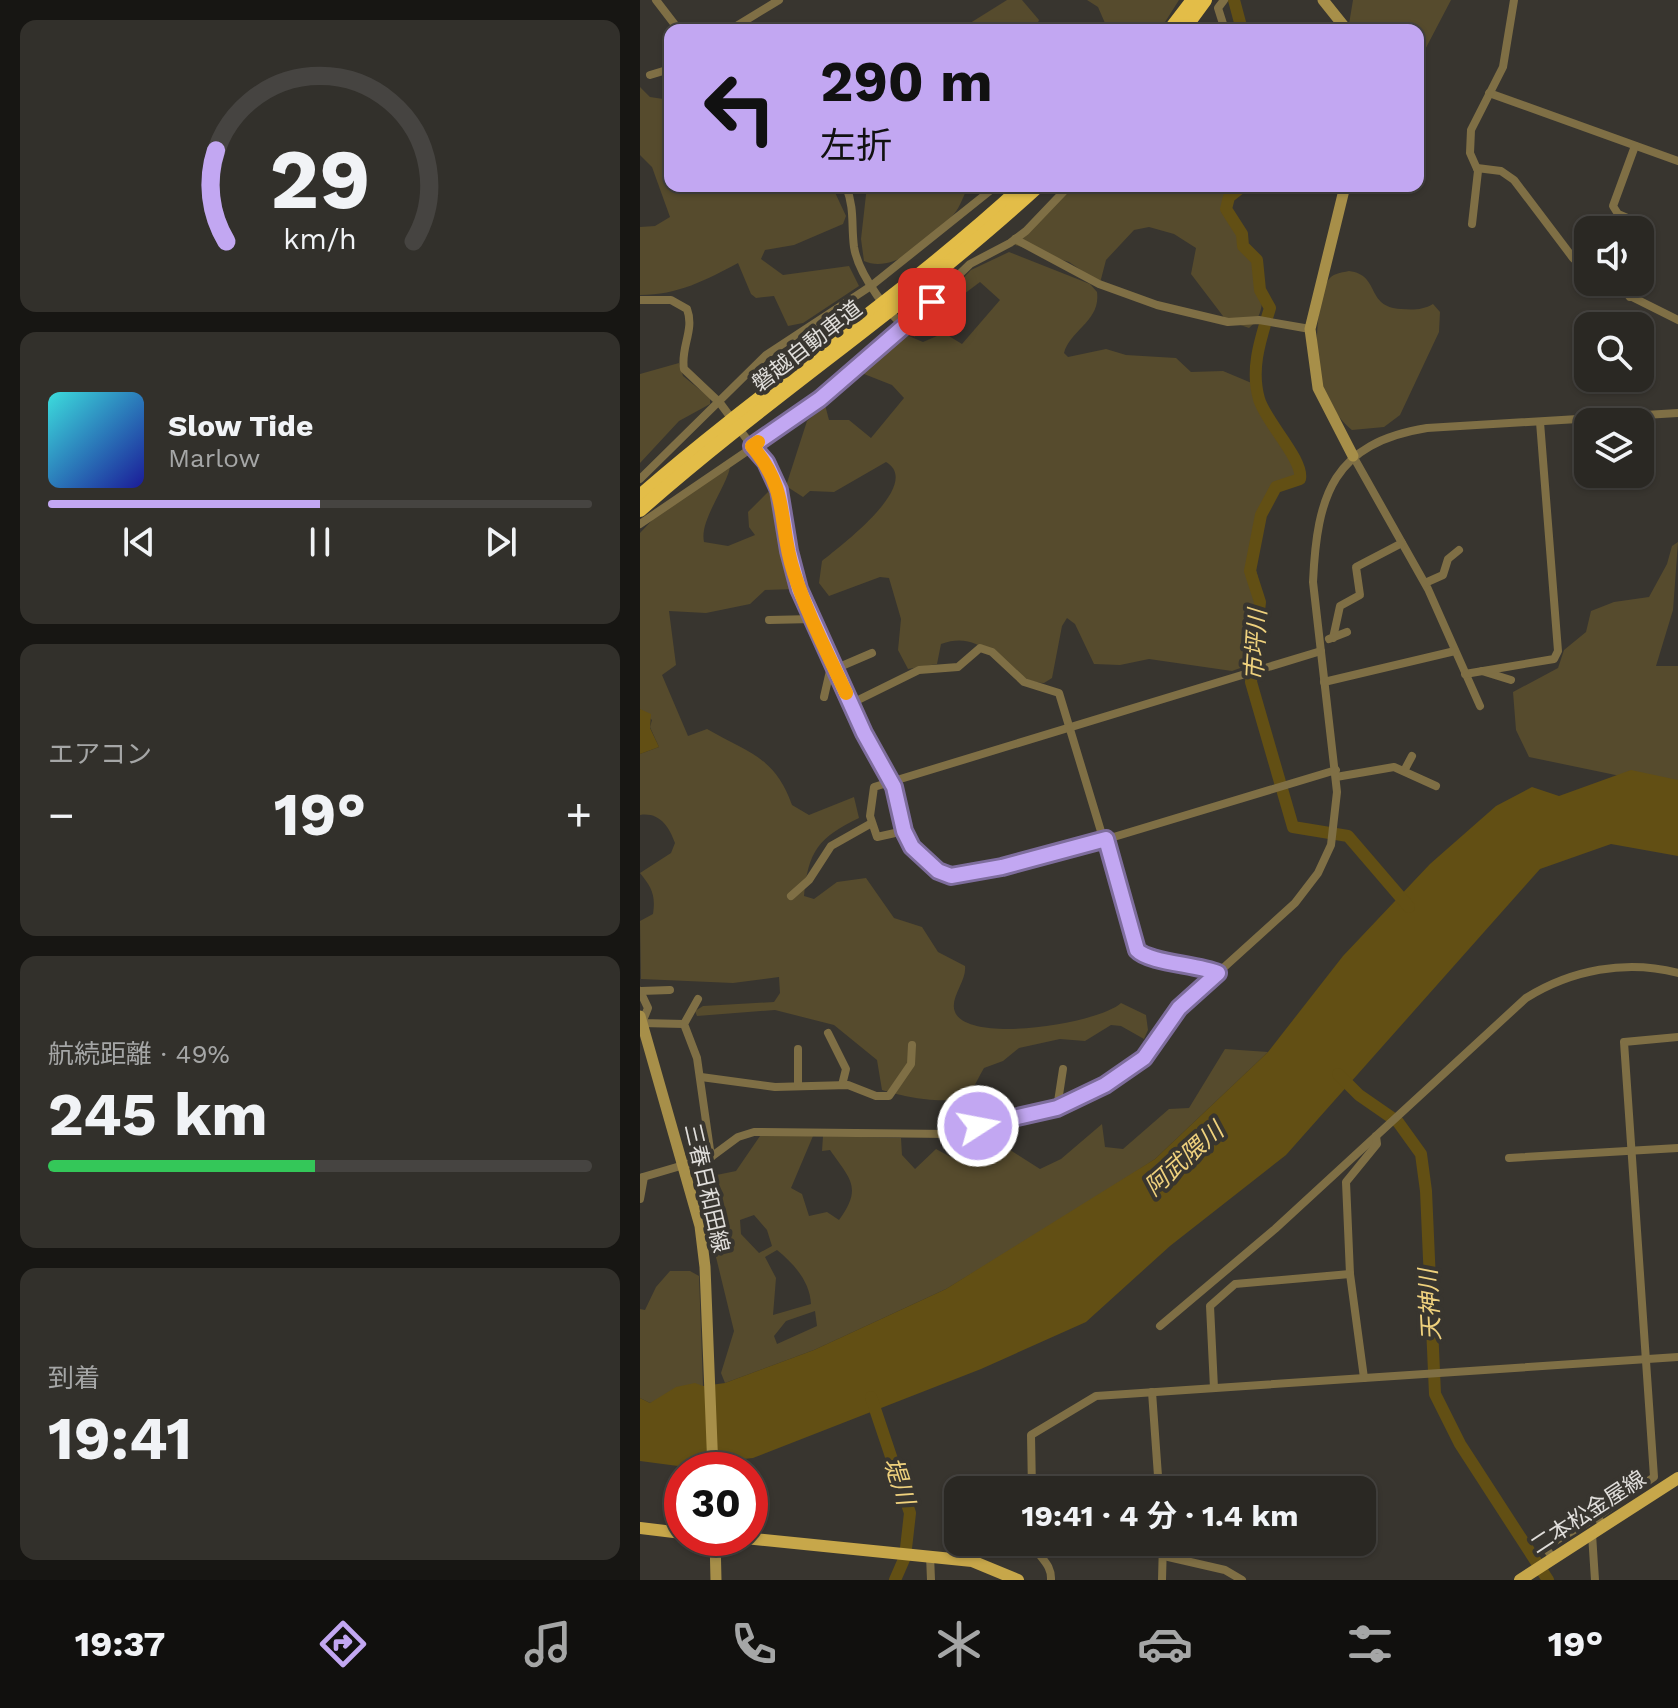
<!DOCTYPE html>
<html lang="ja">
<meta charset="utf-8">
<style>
:root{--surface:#2a2823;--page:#32302b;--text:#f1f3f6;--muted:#a5a6a6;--line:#464441;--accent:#c2a7f2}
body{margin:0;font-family:"Work Sans","Noto Sans JP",sans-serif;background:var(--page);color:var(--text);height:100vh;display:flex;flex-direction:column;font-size:30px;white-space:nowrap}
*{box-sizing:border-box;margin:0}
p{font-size:26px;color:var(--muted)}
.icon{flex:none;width:44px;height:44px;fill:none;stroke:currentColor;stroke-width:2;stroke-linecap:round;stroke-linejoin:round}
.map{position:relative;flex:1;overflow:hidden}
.drawer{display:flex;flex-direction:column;gap:20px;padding:20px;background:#171613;width:640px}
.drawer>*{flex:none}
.banner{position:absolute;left:24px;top:24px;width:760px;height:168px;border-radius:16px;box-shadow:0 2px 6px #0004,0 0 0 2px var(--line);background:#c2a7f2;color:#111;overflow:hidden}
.buttons{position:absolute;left:934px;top:216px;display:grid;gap:16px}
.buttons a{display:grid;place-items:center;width:80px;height:80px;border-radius:16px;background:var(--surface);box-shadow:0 2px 6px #0004,0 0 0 2px var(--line);font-size:40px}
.speed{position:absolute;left:24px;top:1452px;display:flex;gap:16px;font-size:40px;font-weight:700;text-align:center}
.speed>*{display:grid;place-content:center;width:104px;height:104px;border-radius:50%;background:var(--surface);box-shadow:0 2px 6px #0004,0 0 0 2px var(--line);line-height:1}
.speed .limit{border:12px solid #d22;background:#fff;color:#111}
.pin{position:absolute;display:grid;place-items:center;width:68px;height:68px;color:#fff;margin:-34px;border-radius:16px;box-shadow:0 4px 12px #0006}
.me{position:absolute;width:88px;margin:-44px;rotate:79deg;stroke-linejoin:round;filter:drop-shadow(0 0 6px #0008)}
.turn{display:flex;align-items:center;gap:28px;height:168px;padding:0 24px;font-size:36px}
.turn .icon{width:104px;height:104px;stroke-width:2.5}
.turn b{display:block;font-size:56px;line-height:68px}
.big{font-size:60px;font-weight:700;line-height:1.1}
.drawer .card{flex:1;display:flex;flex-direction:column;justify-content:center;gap:12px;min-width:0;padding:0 28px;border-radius:16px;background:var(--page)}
.drawer .dial{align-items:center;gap:0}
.dial svg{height:208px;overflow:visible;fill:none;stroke:var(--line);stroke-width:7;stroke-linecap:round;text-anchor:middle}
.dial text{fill:var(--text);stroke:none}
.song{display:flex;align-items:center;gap:24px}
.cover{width:96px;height:96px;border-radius:12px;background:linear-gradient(135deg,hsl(180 70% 55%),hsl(240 70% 35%))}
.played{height:8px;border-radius:4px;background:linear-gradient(90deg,var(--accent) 50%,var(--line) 50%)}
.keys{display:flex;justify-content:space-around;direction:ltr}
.heat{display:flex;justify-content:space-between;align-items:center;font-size:44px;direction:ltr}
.charge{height:12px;border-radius:6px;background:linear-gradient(90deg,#34c759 49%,var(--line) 0)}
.trip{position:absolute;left:304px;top:1476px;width:432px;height:80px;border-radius:16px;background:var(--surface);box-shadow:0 2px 6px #0004,0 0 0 2px var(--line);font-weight:700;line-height:80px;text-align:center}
.menu{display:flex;height:128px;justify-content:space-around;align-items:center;background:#11100e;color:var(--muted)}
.menu .icon{width:56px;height:56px}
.menu .active{color:var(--accent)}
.menu b{font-size:36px;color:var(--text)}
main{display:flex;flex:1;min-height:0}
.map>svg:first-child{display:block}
.green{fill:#564b2d;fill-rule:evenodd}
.water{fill:#624f14}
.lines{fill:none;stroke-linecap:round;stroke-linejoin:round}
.river{stroke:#624f14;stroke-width:12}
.street{stroke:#7f6f45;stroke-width:8}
.secondary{stroke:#a78f49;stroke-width:11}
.primary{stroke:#c7a74a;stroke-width:12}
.highway{stroke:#e3bd48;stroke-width:14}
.route-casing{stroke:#7e6d9d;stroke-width:20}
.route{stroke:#c2a7f2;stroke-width:14}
.slow{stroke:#f59e0b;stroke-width:14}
.labels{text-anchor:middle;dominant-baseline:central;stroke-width:8;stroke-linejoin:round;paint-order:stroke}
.street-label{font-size:22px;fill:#e0dedb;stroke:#38352f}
.water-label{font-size:24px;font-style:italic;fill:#efd17d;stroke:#38352f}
</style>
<main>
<section class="drawer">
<div class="card dial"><svg viewBox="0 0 100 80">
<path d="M14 69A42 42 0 1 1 86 69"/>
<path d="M14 69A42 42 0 0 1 10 34" stroke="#c2a7f2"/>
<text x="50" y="56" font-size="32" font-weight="700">29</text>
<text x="50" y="72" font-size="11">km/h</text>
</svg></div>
<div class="card">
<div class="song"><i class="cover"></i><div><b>Slow Tide</b><p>Marlow</p></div></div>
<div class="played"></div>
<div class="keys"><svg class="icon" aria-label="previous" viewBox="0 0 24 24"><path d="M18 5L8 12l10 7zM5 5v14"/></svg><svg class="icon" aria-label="pause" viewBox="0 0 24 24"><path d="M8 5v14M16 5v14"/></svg><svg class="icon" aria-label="next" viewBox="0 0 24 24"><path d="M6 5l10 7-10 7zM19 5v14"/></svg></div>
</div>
<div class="card"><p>エアコン</p>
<div class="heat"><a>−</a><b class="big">19°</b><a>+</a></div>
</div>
<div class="card"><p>航続距離 · 49%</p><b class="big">245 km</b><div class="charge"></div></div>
<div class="card"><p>到着</p><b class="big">19:41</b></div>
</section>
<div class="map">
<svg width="1038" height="1580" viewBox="0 0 1038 1580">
<rect width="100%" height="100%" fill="#38352f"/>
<g class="green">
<path d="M367 0H382L399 20 395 30H319Z"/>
<path d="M447 0H539L520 30H468L458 7Z"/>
<path d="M713 0H811L778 63V30H708Z"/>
<path d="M0 87 10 97 30 100V186H192L206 216 203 224 154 245 125 250 121 259 143 275 209 266 219 286 163 323 148 326 134 296 116 298 111 294 98 263C66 280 38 295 0 295V227L15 226 30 217 12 167 0 155Z"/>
<path d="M227 186H328C324 195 320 207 314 214 296 236 254 275 224 261L221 239Z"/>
<path d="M428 186H591L581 212C602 239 643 301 609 328L586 320 551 274 556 248 534 234 509 227 494 230 466 260 460 283 429 262 372 244Z"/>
<path d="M369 252 450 284 457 292C461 321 430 330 424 353L428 357 466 349 486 355 536 358 551 372 583 371 614 384 620 403 656 470 655 480 634 491 618 530 615 566 625 605 617 662 592 671 509 659 480 665 454 664 435 624 427 618 422 626 412 678 404 683C364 681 348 626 301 644L297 664 268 669 258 650 261 619 249 578 240 577 189 596 179 583 182 561C199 547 284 484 246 462L194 492 170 491 163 497 146 486 167 421 185 405 189 420H209L231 438 264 398 252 385 224 374 225 369 264 334 283 342 304 333 322 344 360 300 340 282 316 300 309 293 331 270Z"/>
<path d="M709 271C741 275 725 307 761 309 773 310 783 310 793 304L800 312 799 332 760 415 744 427 712 430C698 419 682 395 679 377 675 351 676 306 687 282 692 273 700 273 709 271Z"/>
<path d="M39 363 43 376 70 398V404L39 421 0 463V374Z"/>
<path d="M91 462C89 485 59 519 64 542L88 546 115 535 109 527 108 512 130 490 135 491 155 589 125 590 110 604 66 613 29 611 36 665 22 675 48 736 67 729C109 753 135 757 152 805L169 815 214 797 219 818C179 837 168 851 164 896L174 899 197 882 226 878 254 918 282 927 298 952 325 966C327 981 309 998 315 1012 329 1045 460 1023 481 1003L506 1015 508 1030 504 1039 481 1026 471 1025 445 1041 420 1039 379 1048 363 1061 344 1068C339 1076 334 1089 327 1095 310 1107 261 1096 242 1090L237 1060 194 1025 135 1010 57 1016 55 1011 63 1006 134 1002 140 993 139 977 93 983 1 979 0 921 13 914C16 894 11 887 0 873L31 853 35 843C29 827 20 812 0 815V754L19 747 10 727 12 720 0 709V533L17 515Z"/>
<path d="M1038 542 1033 610 1016 666H1038V788L889 757 876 730 873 692 918 668 924 650 946 632 951 611 974 602 1009 597 1027 564 1032 546Z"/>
<path d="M585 1049 628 1052 515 1159 432 1213 306 1289 174 1350 85 1383 81 1373 94 1331 57 1179 96 1171 120 1136H173L151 1188 162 1194 169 1216 187 1212 199 1220C223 1187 210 1179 190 1150L182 1151 183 1136 261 1138 262 1155 275 1169 296 1149 318 1161 340 1146 370 1150 400 1169 421 1159 462 1124 465 1147 483 1149 529 1109 549 1108ZM114 1215 127 1230 132 1246 119 1253 101 1234 100 1220ZM137 1250C153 1263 170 1281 171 1304L133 1315 136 1278 125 1257ZM175 1311 177 1326 137 1344 134 1336 146 1321Z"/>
<path d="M30 1271H50L59 1276 63 1386 10 1403 0 1398V1309L5 1310 16 1287Z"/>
</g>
<g class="water">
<path d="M0 709 11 714 10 728 19 747 0 754Z"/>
<path d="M991 770 1038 780V856L971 844 900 869 646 1155 530 1246 446 1322 341 1369 113 1458 38 1466 0 1461V1398L10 1403 36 1387 55 1383 63 1386 85 1383 174 1350 306 1289 515 1159 628 1052 703 956 790 864 856 806 892 787 919 796Z"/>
</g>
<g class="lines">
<g class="river">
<path d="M594 0 602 30"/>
<path d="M603 186 589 197 586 209 602 234 603 246 617 260 620 290 630 308C621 338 610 368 619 399 625 421 664 460 660 479L636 487 621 515 610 571 620 602 611 682 653 827 708 836 769 907"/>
<path d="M698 1074 719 1095 758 1122 781 1154 786 1191 795 1394 820 1444 908 1580"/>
<path d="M231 1397 270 1513 265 1557 255 1580"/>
</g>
<g class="street">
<path d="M16 0 39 30"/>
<path d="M584 0 578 8 585 30"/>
<path d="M90 30 139 0"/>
<path d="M10 75 30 69"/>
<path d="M849 93 1038 161"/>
<path d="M995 146 973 206 978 214 999 223 1000 241"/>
<path d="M837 168 861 171 874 180 933 258 948 272"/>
<path d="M206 186C215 210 211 224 214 247 218 273 251 321 274 332"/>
<path d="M832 224 838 171 830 153 831 130 863 67 874 0"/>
<path d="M375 239 459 284 517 305 588 322 619 320 670 329"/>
<path d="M962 282 1038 320"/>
<path d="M990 297V282"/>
<path d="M0 300H31L47 309C55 330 40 348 44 369L80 403 132 473 142 500 149 551 159 589 224 733 254 787 268 840 285 861 302 874 336 872 414 855 696 770"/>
<path d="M713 456 788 589 840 706"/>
<path d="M0 479 126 355 231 286 356 186"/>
<path d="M0 524 163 413 272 320 330 264 370 243 386 231 429 186"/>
<path d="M785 583 803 575 808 559 819 550"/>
<path d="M129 620 173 619"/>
<path d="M693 638 700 606 720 595 716 567 762 543"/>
<path d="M689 639 707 632"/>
<path d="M842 671 871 680"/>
<path d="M825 674 914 659 918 651 900 422"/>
<path d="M684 682 815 651"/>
<path d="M184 697 190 671 232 653"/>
<path d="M210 704 279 670 318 667 340 648 352 652 384 682 419 693 497 950C511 963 556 963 578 973"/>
<path d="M764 771 772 756"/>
<path d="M696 777 754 767 796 786"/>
<path d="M264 831 237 837 230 816 234 787 681 651"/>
<path d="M151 896 169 880 191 846 230 824"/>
<path d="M0 991 8 1008 2 1023 44 1024"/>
<path d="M1 991 30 990"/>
<path d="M58 999 44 1024 57 1058 71 1157"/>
<path d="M188 1033 206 1069 202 1085"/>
<path d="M61 1077 135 1087 208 1085 236 1096H249L271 1064 272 1045"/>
<path d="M158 1085V1049"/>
<path d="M417 1108 423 1069"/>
<path d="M338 1126 339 1105 345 1096"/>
<path d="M869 1158 1038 1148"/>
<path d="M0 1178 71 1157 98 1137 114 1132 309 1134 422 1107 449 1096 504 1058 539 1008 655 903 678 873 691 845 697 792 673 582C677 495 693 443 787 428L1038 413"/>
<path d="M0 1199 4 1177"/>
<path d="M520 1326 635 1229 886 998C931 970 986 959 1038 973"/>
<path d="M724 1378 710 1274 706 1182 737 1144 736 1136"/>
<path d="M574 1388 570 1306 595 1284 710 1274"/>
<path d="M512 1392 519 1490"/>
<path d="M392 1490 391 1435 456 1396 1038 1357"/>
<path d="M962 1526 958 1516 1014 1477 984 1042 1038 1037"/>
<path d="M952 1534 955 1580"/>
<path d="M393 1542C397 1558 412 1562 411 1580"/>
<path d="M290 1555 291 1580"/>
<path d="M524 1556 585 1570 602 1580"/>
<path d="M913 1558 905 1547 958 1516"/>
<path d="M522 1580 523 1542"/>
</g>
<g class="secondary">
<path d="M683 0 707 30"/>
<path d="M705 186 670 329 678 388 713 456"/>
<path d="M0 1016 60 1226 65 1267 73 1470"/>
<path d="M75 1538 76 1580"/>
</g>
<g class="primary">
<path d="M0 1528 42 1533"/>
<path d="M105 1538 332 1561 378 1580"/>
<path d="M880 1580 1038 1478"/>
</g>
<g class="highway">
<path d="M530 30 553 0"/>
<path d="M543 30 565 0"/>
<path d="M0 496C123 388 262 298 383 186"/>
<path d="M0 510C128 397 272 302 398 186"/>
</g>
</g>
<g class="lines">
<g class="route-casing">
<path id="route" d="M292 302 180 399 112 446 126 462 139 490 149 551 159 589 224 733 254 787 264 831 272 847 298 871 311 876 362 867 466 839 497 950C509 963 557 964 578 973L539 1008 504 1058 465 1085 417 1108 338 1126"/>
</g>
<use href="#route" class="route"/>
<path class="slow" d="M118 442 112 446C151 493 137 522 154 573 167 614 188 654 206 693"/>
</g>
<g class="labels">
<g class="street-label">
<text transform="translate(167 346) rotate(-38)">磐越自動車道</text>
<text transform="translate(67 1188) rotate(77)">三春日和田線</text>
<text transform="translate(948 1512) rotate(-33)">二本松金屋線</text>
</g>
<g class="water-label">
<text transform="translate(616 645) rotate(-87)">市坪川</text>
<text transform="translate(544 1159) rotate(-42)">阿武隈川</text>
<text transform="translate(790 1305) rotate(-93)">天神川</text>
<text transform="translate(259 1481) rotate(72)">堤川</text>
</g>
</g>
</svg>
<div class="buttons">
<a><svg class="icon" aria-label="sound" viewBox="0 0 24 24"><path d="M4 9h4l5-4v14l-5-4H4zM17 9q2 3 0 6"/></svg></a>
<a><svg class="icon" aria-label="search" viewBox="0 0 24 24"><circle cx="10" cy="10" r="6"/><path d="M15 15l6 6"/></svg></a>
<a><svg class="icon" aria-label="layers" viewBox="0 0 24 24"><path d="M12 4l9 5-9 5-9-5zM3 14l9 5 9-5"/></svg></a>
</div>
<div class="speed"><div class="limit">30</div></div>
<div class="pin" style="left:292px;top:302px;background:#d93025"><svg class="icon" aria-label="arrive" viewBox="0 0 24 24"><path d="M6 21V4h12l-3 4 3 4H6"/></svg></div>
<svg class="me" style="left:338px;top:1126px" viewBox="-20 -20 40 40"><circle r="17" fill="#c2a7f2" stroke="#fff" stroke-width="3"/><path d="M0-11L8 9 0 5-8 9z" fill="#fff"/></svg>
<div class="trip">19:41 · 4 分 · 1.4 km</div>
<div class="banner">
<div class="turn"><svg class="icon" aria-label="left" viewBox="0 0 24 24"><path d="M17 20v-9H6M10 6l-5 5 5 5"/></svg><div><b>290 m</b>左折</div></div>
</div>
</div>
</main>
<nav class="menu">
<b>19:37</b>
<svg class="icon active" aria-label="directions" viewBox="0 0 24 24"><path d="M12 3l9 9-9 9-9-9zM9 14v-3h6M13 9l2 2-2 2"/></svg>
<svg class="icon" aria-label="music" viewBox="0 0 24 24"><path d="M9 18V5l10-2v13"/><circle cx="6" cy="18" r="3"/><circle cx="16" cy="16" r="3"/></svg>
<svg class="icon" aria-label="phone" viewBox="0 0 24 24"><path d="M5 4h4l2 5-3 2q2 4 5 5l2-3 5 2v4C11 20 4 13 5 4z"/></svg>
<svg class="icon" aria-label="climate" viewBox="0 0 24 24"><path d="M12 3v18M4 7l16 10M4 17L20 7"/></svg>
<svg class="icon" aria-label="car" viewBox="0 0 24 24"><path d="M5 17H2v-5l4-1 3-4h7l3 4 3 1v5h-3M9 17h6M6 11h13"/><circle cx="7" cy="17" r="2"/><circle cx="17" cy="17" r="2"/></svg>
<svg class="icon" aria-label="filters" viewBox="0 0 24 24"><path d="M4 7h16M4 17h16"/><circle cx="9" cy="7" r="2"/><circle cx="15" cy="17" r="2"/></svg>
<b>19°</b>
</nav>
